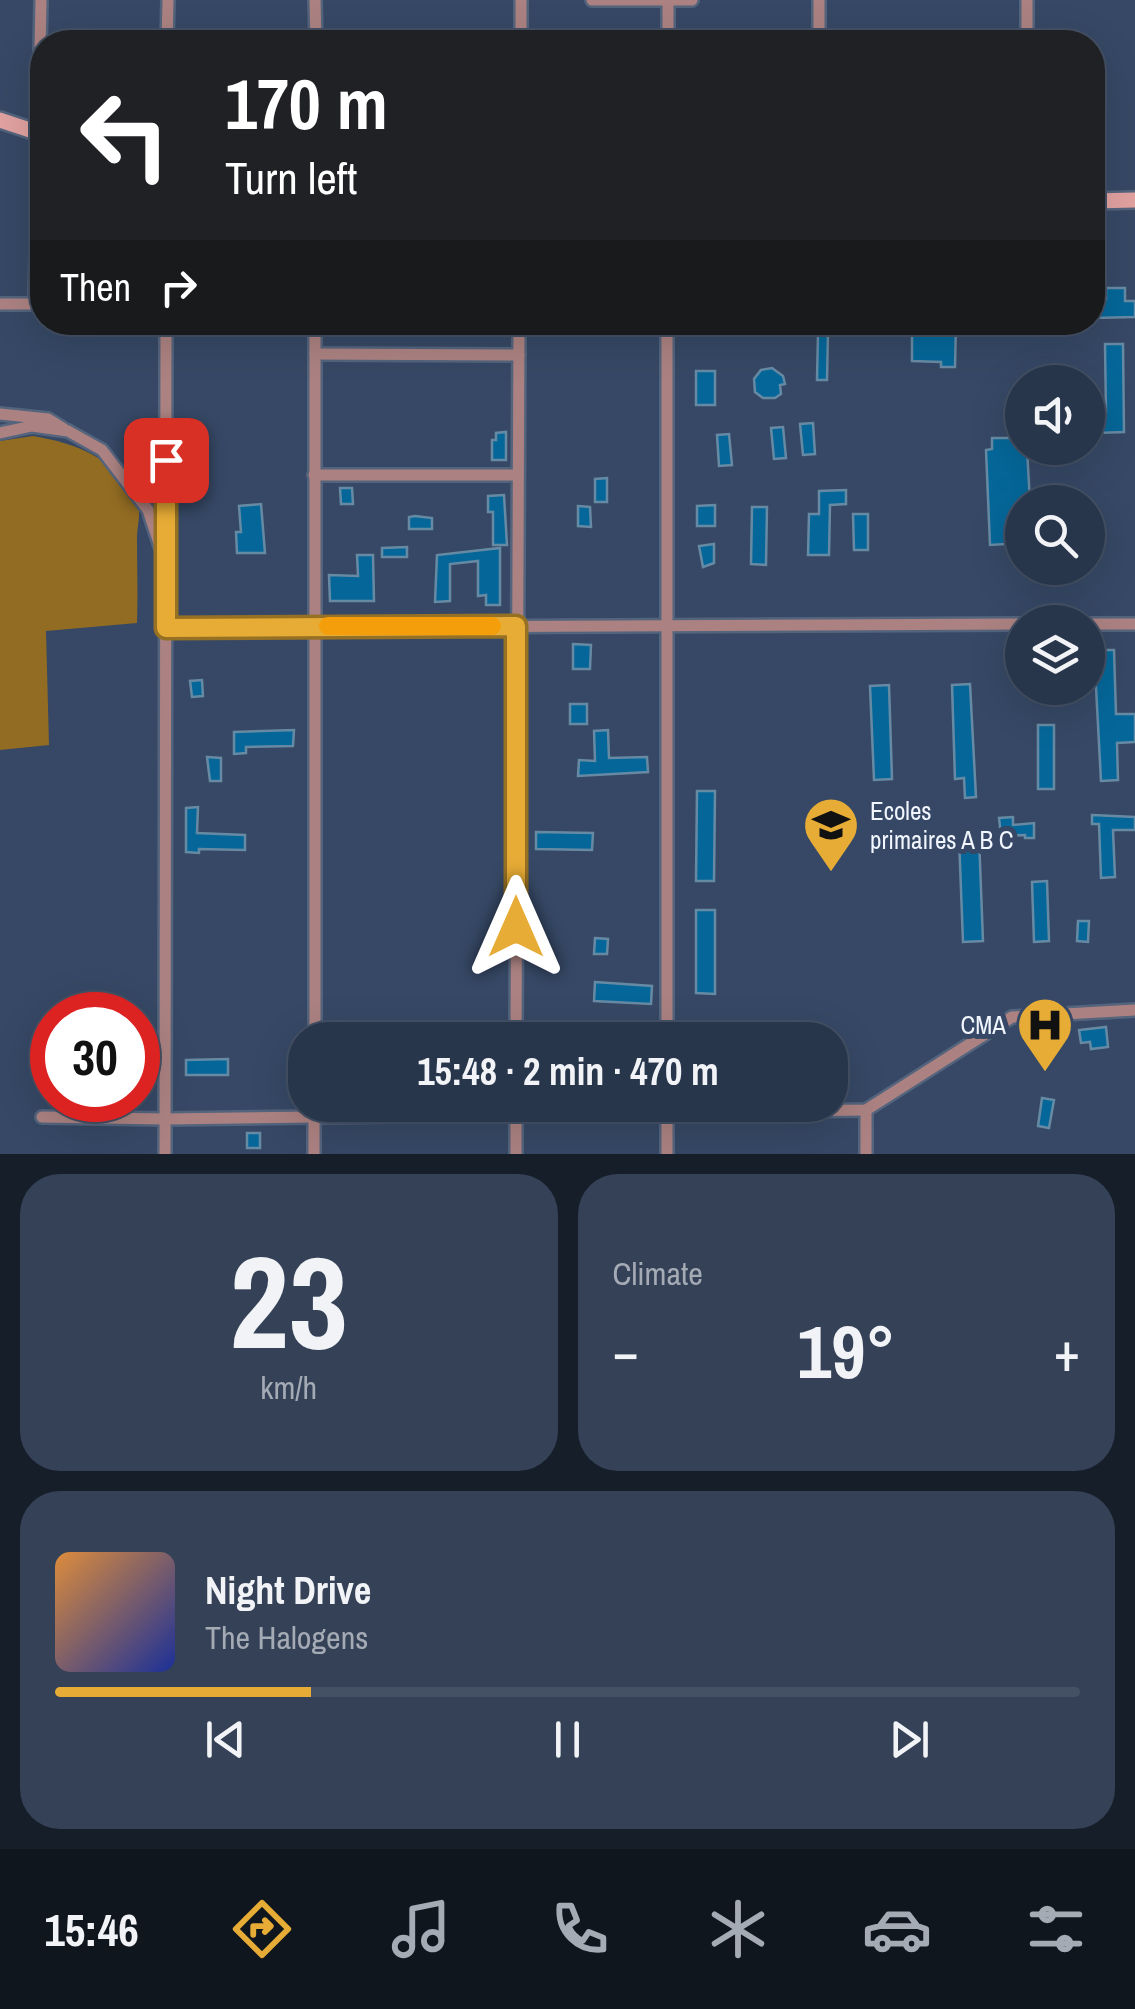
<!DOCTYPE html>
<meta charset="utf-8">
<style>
:root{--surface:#28364c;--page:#344156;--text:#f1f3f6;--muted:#a5abb5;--line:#445064;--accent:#e7ac36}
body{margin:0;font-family:"Archivo Narrow",sans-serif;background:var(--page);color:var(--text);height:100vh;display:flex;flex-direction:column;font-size:38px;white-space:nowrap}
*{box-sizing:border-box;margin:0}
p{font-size:32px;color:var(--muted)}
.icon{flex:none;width:55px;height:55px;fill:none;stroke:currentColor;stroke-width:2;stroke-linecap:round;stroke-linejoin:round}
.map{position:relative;height:1154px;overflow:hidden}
.details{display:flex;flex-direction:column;gap:20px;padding:20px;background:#161e2a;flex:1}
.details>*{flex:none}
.guide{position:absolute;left:30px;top:30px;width:1075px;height:305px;border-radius:40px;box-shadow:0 10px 40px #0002,0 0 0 2px var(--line);background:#202124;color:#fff;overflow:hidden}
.buttons{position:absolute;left:1005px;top:365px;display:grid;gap:20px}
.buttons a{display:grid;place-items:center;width:100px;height:100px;border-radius:50%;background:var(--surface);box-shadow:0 10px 40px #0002,0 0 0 2px var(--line);font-size:50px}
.speed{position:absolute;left:30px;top:992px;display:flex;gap:20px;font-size:50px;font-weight:700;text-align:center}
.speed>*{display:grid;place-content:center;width:130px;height:130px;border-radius:50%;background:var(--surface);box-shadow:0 10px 40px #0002,0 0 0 2px var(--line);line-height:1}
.speed .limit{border:15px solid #d22;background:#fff;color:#111}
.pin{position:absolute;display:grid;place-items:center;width:85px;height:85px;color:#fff;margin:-42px;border-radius:20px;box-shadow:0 5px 15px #0006}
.me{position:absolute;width:110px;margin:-55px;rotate:0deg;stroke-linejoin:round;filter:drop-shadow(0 0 8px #0008)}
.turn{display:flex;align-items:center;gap:35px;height:210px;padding:0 30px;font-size:45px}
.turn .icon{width:130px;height:130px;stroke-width:2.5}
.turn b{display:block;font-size:70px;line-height:85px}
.then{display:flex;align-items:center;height:95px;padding:0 30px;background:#0003;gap:20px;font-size:38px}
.big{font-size:75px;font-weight:800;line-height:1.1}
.details .tile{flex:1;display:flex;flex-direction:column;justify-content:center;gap:15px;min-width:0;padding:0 35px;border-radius:40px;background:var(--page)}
.details .dial{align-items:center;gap:0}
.dial b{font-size:130px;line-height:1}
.song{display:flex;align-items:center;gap:30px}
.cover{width:120px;height:120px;border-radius:15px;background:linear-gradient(135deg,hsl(30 70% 55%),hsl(230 70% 35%))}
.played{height:10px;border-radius:5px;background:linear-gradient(90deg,var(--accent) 25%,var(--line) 25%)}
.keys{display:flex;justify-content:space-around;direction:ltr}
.heat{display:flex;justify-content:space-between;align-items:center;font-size:55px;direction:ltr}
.details .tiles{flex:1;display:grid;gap:20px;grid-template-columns:1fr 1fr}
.tile:last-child{grid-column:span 2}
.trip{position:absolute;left:288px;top:1022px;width:560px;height:100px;border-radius:40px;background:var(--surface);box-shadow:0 10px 40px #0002,0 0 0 2px var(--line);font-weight:800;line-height:100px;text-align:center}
.tab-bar{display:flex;height:160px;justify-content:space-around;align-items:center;background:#10161e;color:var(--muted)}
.tab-bar .icon{width:70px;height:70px}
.tab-bar .current{color:var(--accent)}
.tab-bar b{font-size:45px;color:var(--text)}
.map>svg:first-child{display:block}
.green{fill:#926c22}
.building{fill:#056799;stroke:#678aa4;stroke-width:2.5}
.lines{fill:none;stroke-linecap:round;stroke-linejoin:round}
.street-casing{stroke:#54647d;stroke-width:16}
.secondary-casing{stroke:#54647d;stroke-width:20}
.street{stroke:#ab8281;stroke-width:11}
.secondary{stroke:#e1a2a0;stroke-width:15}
.route-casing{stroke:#967023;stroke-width:25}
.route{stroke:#e7ac36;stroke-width:18}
.slow{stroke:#f59e0b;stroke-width:18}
.labels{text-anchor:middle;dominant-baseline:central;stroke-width:10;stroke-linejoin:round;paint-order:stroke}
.poi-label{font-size:25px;fill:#f1f5fd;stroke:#364865;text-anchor:start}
</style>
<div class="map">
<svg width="1135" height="1154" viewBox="0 0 1135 1154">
<rect width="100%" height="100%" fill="#364865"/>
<path class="green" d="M33 436C76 443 122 460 138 506 141 515 137 527 137 537 137 566 138 594 137 623L46 631 49 745 0 750V441Z"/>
<g class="building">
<path d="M1092 219H1104L1103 270H1092Z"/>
<path d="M1106 288H1125V301H1135V317L1094 318V299H1106Z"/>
<path d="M941 322H956L955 367H941V362L912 361V328H941Z"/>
<path d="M818 333H828L827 380H817Z"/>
<path d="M1105 344H1123L1124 432 1096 433 1095 412H1106Z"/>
<path d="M772 368 783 376 785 384 780 385 781 394 775 398H763L755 392 754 379 761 370Z"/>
<rect x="696" y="371" width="19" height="34"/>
<path d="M813 423 815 454 803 455 800 424Z"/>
<path d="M783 427 786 458 774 459 771 428Z"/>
<path d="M506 432V460H492V440H496V433Z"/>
<path d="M729 434 732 465 719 466 717 435Z"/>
<path d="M992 438H1022V449H1027L1030 502H1022V543L990 545 986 450 992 449Z"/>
<path d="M607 478V502H595V479Z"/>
<path d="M340 488H352L353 504H341Z"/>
<path d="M846 490V504L830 505 829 555H808L809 514H819V491Z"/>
<path d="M504 495 507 545H493V512H488V496Z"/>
<path d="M261 504 265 553H237L236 532H241L239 506Z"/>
<path d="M715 505V526H697V506Z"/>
<path d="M578 506 590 507 591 527 578 526Z"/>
<path d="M752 507H767L766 565 751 564Z"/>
<path d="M853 514H868V550H854Z"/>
<path d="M415 516 432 518V529H409V517Z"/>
<path d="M714 544V563L703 567 699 546Z"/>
<path d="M407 547V557H382V548Z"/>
<path d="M500 548V605H486V595L478 596V561L450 564V601L435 602 437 555Z"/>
<path d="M357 555H373L374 601H330L329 575 358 576Z"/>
<path d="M573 644 591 645 590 669H573Z"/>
<path d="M1094 650H1114L1116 714H1135V742L1117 743 1118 780 1101 781Z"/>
<path d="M202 680 203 696 192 697 190 681Z"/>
<path d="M970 684 976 797 965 798 964 778 955 779 952 685Z"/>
<path d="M889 685 892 779 874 780 870 686Z"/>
<rect x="570" y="704" width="17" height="20"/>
<rect x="1038" y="725" width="16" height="64"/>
<path d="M294 730 293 746 246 747V753L234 754V732Z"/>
<path d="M608 730 609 758 647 757 648 772 578 776 579 760 595 761 594 731Z"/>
<path d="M207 757 221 758V781H210Z"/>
<path d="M697 791H715L714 881H696Z"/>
<path d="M198 807 197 833 245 835V850L199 849V853L186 852V808Z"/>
<path d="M1092 815 1135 817V830H1113L1115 877 1101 878 1099 824H1092Z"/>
<path d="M1013 817V825L1034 823V838H1025V835L1001 836 999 818Z"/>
<path d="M536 832 593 833 592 850 536 849Z"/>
<path d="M979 837 983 941 963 942 959 838Z"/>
<path d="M1047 881 1049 941 1034 942 1032 882Z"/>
<path d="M696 910H715V994L696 993Z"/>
<path d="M1078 921H1089L1088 942 1077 941Z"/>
<path d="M595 938 608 939 607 954H594Z"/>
<path d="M595 982 652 986 651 1004 594 1001Z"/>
<path d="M1106 1027 1108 1047 1091 1049 1090 1042 1081 1043 1079 1030Z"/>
<path d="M228 1059V1075H186V1060Z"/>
<path d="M1042 1098 1054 1100 1049 1128 1038 1126Z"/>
<rect x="247" y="1133" width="13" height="15"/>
</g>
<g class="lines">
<g class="street-casing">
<g id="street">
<path d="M315 0 316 42"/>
<path d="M592 0H692"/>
<path d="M819 0V42"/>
<path d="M167 42 168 0"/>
<path d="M521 42V0"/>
<path d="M668 42V0"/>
<path d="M1027 42V0"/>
<path d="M0 304H41"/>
<path d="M35 304 41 0"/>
<path d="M315 322V1040"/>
<path d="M667 322V1040"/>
<path d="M315 354 519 355"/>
<path d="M0 414 48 419 64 429"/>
<path d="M0 433 32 426 68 431 102 450 148 510 163 555"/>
<path d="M314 475H518"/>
<path d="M1088 624H1135"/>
<path d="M166 628 1022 624"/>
<path d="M516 1040 519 322"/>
<path d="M667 1105V1154"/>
<path d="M866 1110V1154"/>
<path d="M42 1117 165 1119 866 1110 1012 1017 1135 1010"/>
<path d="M165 1154 166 322"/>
<path d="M314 1154V1105"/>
<path d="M516 1154V1105"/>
</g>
</g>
<g class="secondary-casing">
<g id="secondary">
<path d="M0 120 42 134"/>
<path d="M1092 201 1135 200"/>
</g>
</g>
<use href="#street" class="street"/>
<use href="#secondary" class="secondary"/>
</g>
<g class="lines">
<g class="route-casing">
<path id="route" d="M166 460V628L516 626V927"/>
</g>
<use href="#route" class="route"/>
<path class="slow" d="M328 626H492"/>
</g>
<defs>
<g id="school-pin" transform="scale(2.875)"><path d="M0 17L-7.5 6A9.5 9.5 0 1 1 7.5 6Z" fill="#e7ac36" stroke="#364865"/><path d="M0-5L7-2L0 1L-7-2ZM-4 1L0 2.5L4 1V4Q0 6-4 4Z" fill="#111"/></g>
<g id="hospital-pin" transform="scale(2.875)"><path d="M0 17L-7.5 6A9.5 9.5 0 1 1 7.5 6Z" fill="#e7ac36" stroke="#364865"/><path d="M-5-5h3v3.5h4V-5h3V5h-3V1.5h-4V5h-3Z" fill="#111"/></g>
</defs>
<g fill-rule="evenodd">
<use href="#school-pin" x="831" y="825"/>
<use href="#hospital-pin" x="1045" y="1025"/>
</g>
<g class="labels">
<g class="poi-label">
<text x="870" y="811">Ecoles<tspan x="870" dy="29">primaires A B C</tspan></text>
<text x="1006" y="1025" text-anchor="end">CMA</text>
</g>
</g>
</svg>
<div class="buttons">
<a><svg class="icon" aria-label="sound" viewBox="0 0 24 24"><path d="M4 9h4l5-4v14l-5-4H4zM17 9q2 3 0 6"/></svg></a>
<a><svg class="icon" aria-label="search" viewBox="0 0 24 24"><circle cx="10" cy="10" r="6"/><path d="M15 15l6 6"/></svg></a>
<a><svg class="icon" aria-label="layers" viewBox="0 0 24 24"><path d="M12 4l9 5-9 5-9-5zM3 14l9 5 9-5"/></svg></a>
</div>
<div class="speed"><div class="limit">30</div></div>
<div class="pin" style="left:166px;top:460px;background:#d93025"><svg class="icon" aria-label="arrive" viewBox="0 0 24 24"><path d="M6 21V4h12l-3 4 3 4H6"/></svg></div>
<svg class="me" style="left:516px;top:927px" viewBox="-20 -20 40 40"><path d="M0-17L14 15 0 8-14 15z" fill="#e7ac36" stroke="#fff" stroke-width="4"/></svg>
<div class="trip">15:48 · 2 min · 470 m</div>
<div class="guide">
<div class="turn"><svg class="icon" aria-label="left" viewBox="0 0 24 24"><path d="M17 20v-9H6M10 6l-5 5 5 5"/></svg><div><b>170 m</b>Turn left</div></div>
<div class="then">Then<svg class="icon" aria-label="right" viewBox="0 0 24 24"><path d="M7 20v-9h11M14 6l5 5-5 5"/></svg></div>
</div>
</div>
<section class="details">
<div class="tiles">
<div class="tile dial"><b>23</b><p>km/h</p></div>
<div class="tile"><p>Climate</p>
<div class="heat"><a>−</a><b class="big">19°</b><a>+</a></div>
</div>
<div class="tile">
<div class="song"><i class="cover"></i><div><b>Night Drive</b><p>The Halogens</p></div></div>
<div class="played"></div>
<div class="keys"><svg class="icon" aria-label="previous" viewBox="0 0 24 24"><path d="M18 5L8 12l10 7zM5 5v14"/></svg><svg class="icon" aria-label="pause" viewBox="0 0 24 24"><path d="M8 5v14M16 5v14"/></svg><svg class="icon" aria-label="next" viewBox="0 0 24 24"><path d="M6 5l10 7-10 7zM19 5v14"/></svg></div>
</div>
</div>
</section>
<nav class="tab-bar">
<b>15:46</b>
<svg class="icon current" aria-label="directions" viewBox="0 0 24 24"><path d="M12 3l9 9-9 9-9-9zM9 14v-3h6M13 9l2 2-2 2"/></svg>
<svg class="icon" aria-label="music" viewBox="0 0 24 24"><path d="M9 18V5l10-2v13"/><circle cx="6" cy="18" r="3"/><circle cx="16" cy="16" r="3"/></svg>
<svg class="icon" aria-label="phone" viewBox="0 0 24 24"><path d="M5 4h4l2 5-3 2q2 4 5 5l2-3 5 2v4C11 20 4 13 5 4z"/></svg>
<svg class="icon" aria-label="climate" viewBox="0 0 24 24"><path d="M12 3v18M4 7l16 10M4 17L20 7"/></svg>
<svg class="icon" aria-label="car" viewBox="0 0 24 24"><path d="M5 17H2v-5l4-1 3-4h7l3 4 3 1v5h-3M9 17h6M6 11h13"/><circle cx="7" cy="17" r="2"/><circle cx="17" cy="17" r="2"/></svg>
<svg class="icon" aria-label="filters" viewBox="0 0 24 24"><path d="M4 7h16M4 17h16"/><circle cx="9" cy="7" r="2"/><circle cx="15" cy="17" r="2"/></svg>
</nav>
